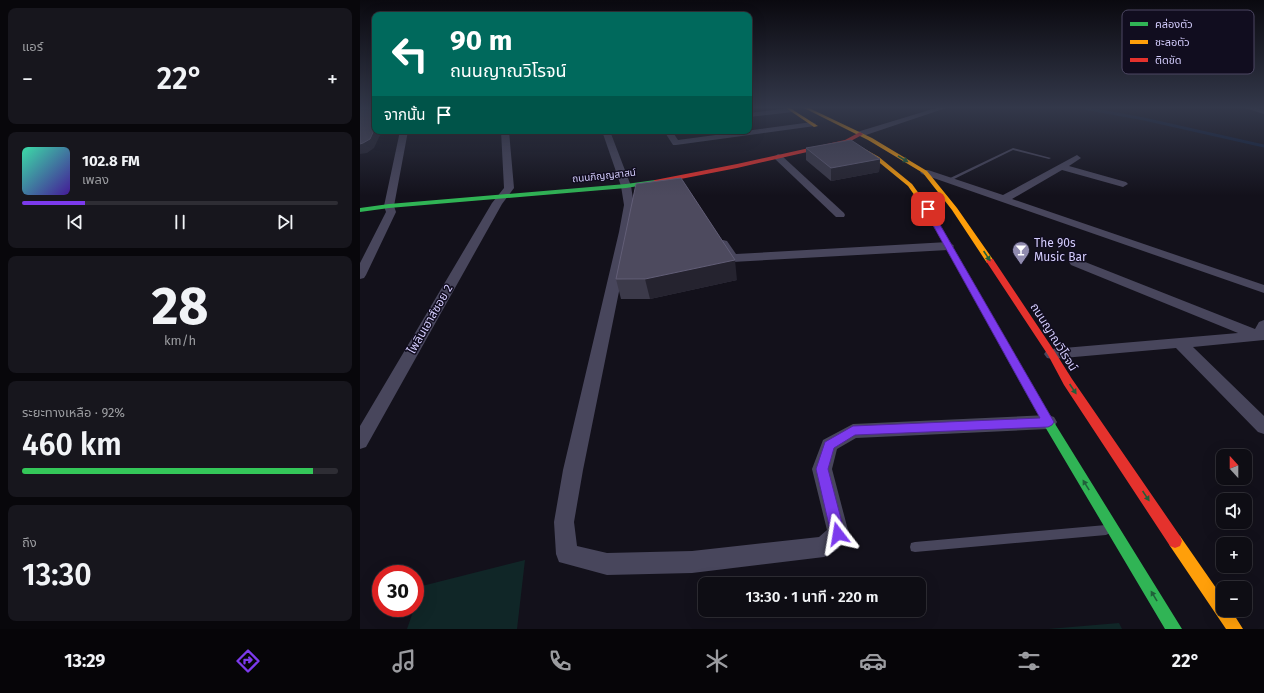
<!DOCTYPE html>
<html lang="th">
<meta charset="utf-8">
<style>
:root{--surface:#0e0d14;--page:#17161d;--text:#f1f3f6;--muted:#9b9ca0;--line:#2e2d34;--accent:#7c3aed}
body{margin:0;font-family:"Fira Sans","Noto Sans Thai",sans-serif;background:var(--page);color:var(--text);height:100vh;display:flex;flex-direction:column;font-size:15px;white-space:nowrap}
*{box-sizing:border-box;margin:0}
p{font-size:13px;color:var(--muted)}
.icon{flex:none;width:22px;height:22px;fill:none;stroke:currentColor;stroke-width:2;stroke-linecap:round;stroke-linejoin:round}
.map{position:relative;flex:1;overflow:hidden}
.details{display:flex;flex-direction:column;gap:8px;padding:8px;background:#08070b;width:360px}
.details>*{flex:none}
.guide{position:absolute;left:12px;top:12px;width:380px;height:122px;border-radius:8px;box-shadow:0 4px 16px #0002,0 0 0 1px var(--line);background:#00695c;color:#fff;overflow:hidden}
.needle{width:26px;rotate:339deg}
.fabs{position:absolute;left:856px;top:449px;display:grid;gap:8px}
.fabs a{display:grid;place-items:center;width:36px;height:36px;border-radius:8px;background:var(--surface);box-shadow:0 4px 16px #0002,0 0 0 1px var(--line);font-size:20px}
.speed{position:absolute;left:12px;top:565px;display:flex;gap:8px;font-size:20px;font-weight:700;text-align:center}
.speed>*{display:grid;place-content:center;width:52px;height:52px;border-radius:50%;background:var(--surface);box-shadow:0 4px 16px #0002,0 0 0 1px var(--line);line-height:1}
.speed .limit{border:6px solid #d22;background:#fff;color:#111}
.pin{position:absolute;display:grid;place-items:center;width:34px;height:34px;color:#fff;margin:-17px;border-radius:8px;box-shadow:0 2px 6px #0006}
.me{position:absolute;width:44px;margin:-22px;rotate:346deg;stroke-linejoin:round;filter:drop-shadow(0 0 3px #0008)}
.turn{display:flex;align-items:center;gap:14px;height:84px;padding:0 12px;font-size:18px}
.turn .icon{width:52px;height:52px;stroke-width:2.5}
.turn b{display:block;font-size:28px;line-height:34px}
.then{display:flex;align-items:center;height:38px;padding:0 12px;background:#0003;gap:8px;font-size:15px}
.big{font-size:30px;font-weight:600;line-height:1.1}
.details .tile{flex:1;display:flex;flex-direction:column;justify-content:center;gap:6px;min-width:0;padding:0 14px;border-radius:8px;background:var(--page)}
.details .dial{align-items:center;gap:0}
.dial b{font-size:52px;line-height:1}
.song{display:flex;align-items:center;gap:12px}
.cover{width:48px;height:48px;border-radius:6px;background:linear-gradient(135deg,hsl(160 70% 55%),hsl(260 70% 35%))}
.played{height:4px;border-radius:2px;background:linear-gradient(90deg,var(--accent) 20%,var(--line) 20%)}
.keys{display:flex;justify-content:space-around;direction:ltr}
.heat{display:flex;justify-content:space-between;align-items:center;font-size:22px;direction:ltr}
.charge{height:6px;border-radius:3px;background:linear-gradient(90deg,#34c759 92%,var(--line) 0)}
.trip{position:absolute;left:338px;top:577px;width:228px;height:40px;border-radius:8px;background:var(--surface);box-shadow:0 4px 16px #0002,0 0 0 1px var(--line);font-weight:600;line-height:40px;text-align:center}
.menu{display:flex;height:64px;justify-content:space-around;align-items:center;background:#060508;color:var(--muted)}
.menu .icon{width:28px;height:28px}
.menu .on{color:var(--accent)}
.menu b{font-size:18px;color:var(--text)}
main{display:flex;flex:1;min-height:0}
.map>svg:first-child{display:block}
.green{fill:#102627}
.lines{fill:none;stroke-linecap:round;stroke-linejoin:round}
.stream{stroke:#0e1f3e;stroke-width:3}
.lane{fill:#48465c;fill-rule:evenodd}
.street{fill:#48465c;fill-rule:evenodd}
.fast{fill:#30b455;fill-rule:evenodd}
.slow{fill:#ff9f0a;fill-rule:evenodd}
.jam{fill:#e5322d;fill-rule:evenodd}
.wall{fill:#3c3a4a}
.shaded-wall{fill:#25232f}
.building{fill:#4d4a5e;stroke:#625e77}
.oneway{fill:#20603a}
.route{fill:#7c3aed;stroke:#51269a}
.labels{text-anchor:middle;dominant-baseline:central;stroke-width:3;stroke-linejoin:round;paint-order:stroke}
.far-street-label{font-size:10px;fill:#d4cdfd;stroke:#110d1f}
.poi-label{font-size:12px;fill:#d4cdfd;stroke:#110d1f;text-anchor:start}
.street-label{font-size:12px;fill:#d4cdfd;stroke:#110d1f}
.key{fill:#110d1f;stroke:#4c4762;stroke-width:1}
.key-label{font-size:11px;fill:#d4cdfd}
</style>
<main>
<section class="details">
<div class="tile"><p>แอร์</p>
<div class="heat"><a>−</a><b class="big">22°</b><a>+</a></div>
</div>
<div class="tile">
<div class="song"><i class="cover"></i><div><b>102.8 FM</b><p>เพลง</p></div></div>
<div class="played"></div>
<div class="keys"><svg class="icon" aria-label="previous" viewBox="0 0 24 24"><path d="M18 5L8 12l10 7zM5 5v14"/></svg><svg class="icon" aria-label="pause" viewBox="0 0 24 24"><path d="M8 5v14M16 5v14"/></svg><svg class="icon" aria-label="next" viewBox="0 0 24 24"><path d="M6 5l10 7-10 7zM19 5v14"/></svg></div>
</div>
<div class="tile dial"><b>28</b><p>km/h</p></div>
<div class="tile"><p>ระยะทางเหลือ · 92%</p><b class="big">460 km</b><div class="charge"></div></div>
<div class="tile"><p>ถึง</p><b class="big">13:30</b></div>
</section>
<div class="map">
<svg width="904" height="629" viewBox="0 0 904 629">
<rect width="100%" height="100%" fill="#13111b"/>
<g class="green">
<path d="M165 560 157 629H47L62 586Z"/>
<path d="M759 623 762 629H688Z"/>
</g>
<g class="lines">
<path class="stream" d="M724 108 784 119 904 146"/>
<g class="lane">
<path d="M653 148 691 158 689 159 653 150 590 181 586 180Z"/>
<path d="M746 525 750 527 751 530 750 533 746 535 555 552 551 551 550 547 551 543 555 542Z"/>
</g>
<g class="street">
<path d="M430 108 434 110 433 112 389 117V113Z"/>
<path d="M576 108H586L503 136H497L496 134 497 132Z"/>
<path d="M885 108H896L904 110V114Z"/>
<path d="M452 122 456 124 455 126 316 145H313L304 131H312L318 140Z"/>
<path d="M40 131H48L34 206 36 212 6 275 4 278 0 279V263L26 212 24 206Z"/>
<path d="M141 131H149L154 188 142 204 6 447 0 449V426L132 203 144 188Z"/>
<path d="M242 131H250L271 186 274 205 271 232 223 470 214 522 217 546 247 553 332 551 459 537 467 530 452 469 463 440 493 424 688 415 694 417 697 422 694 427 688 429 496 438 477 449 472 469 489 534C484 545 475 553 464 557L332 573 247 575 199 562 196 554 194 522 203 470 259 232 264 205 261 186Z"/>
<path d="M418 154 421 155 484 213 485 215 484 217H476L415 159 414 157Z"/>
<path d="M717 155 721 158 709 166 766 182 768 184 763 187 702 170 652 199 904 285V293L562 174 560 172 562 170H568L643 195Z"/>
<path d="M363 240 367 241 376 254 588 242 592 244 594 246 592 248 588 250 372 262 368 261 357 243 359 241Z"/>
<path d="M715 258 895 329 899 322 904 320V340L833 347 904 416V434L898 432 816 348 692 359 687 358 684 354 687 350 692 349 878 333 711 265 709 262 711 259Z"/>
</g>
<g class="fast">
<path d="M295 180 297 181V183L266 188 29 208 0 212V208L29 204 266 184Z"/>
<path d="M650 352 653 353 692 419 822 629H805L684 425 645 355 647 353Z"/>
</g>
<g class="slow">
<path d="M426 108H430L458 126 454 127Z"/>
<path d="M444 108H449L512 138 567 171 597 208 634 261 633 263H627L592 210 563 173 508 140Z"/>
<path d="M499 148H503L519 157 552 184 570 209 655 355 653 357H647L564 209 548 186 515 159 499 150Z"/>
<path d="M815 534 820 536 863 598V610H871L883 629H866L810 546 808 541 810 536Z"/>
</g>
<g class="jam">
<path d="M500 132 503 134 502 135 487 143 377 168 295 184 292 182 295 180 377 164 485 140Z"/>
<path d="M627 259H633L695 352 712 379 820 536 822 541 820 546 815 548 810 546 704 385 688 355 626 261Z"/>
</g>
</g>
<g class="wall">
<path d="M446 148 520 159 519 172 471 181 446 160Z"/>
<path d="M256 279 377 280 290 299H261Z"/>
</g>
<g class="shaded-wall">
<path d="M15 128V131H22L14 148 7 153 0 154V144Z"/>
<path d="M520 159 519 172 471 181V168Z"/>
<path d="M375 260 377 280 290 299 285 279Z"/>
</g>
<g class="building">
<path d="M0 108H15V128L10 139 3 143 0 144Z"/>
<path d="M491 140 520 159 471 168 446 148Z"/>
<path d="M321 178 375 260 285 279H256L276 184Z"/>
</g>
<defs><path id="oneway-solid" d="M-6-.8H1V-3.2L6.5 0L1 3.2V.8H-6Z"/></defs>
<g class="oneway">
<use href="#oneway-solid" transform="translate(543 159) rotate(31)"/>
<use href="#oneway-solid" transform="translate(627 256) rotate(56)"/>
<use href="#oneway-solid" transform="translate(713 389) rotate(56)"/>
<use href="#oneway-solid" transform="translate(726 485) rotate(-122)"/>
<use href="#oneway-solid" transform="translate(786 496) rotate(56)"/>
<use href="#oneway-solid" transform="translate(794 596) rotate(-121)"/>
</g>
<linearGradient id="sky" x2="0" y2="1"><stop stop-color="#0a090f"/><stop offset="0.55" stop-color="#33384a"/><stop offset="1" stop-color="#33384a" stop-opacity="0"/></linearGradient>
<rect width="904" height="196" fill="url(#sky)"/>
<path class="route" d="M568 207 571 209 694 422 692 425 688 427 495 435 474 448 468 469 485 534 483 539 478 541 473 539 471 534 456 469 465 442 493 426 680 418 564 209Z"/>
<defs>
<g id="bar-pin" transform="scale(0.9)"><path d="M0 17L-7.5 6A9.5 9.5 0 1 1 7.5 6Z" fill="#908bae" stroke="#110d1f"/><path d="M-6-5H6L.8 .8V4.5H3.5V6h-7V4.5H-.8V.8Z" fill="#fff"/></g>
</defs>
<g fill-rule="evenodd">
<use href="#bar-pin" x="661" y="250"/>
</g>
<g class="labels">
<g class="far-street-label">
<text transform="translate(244 176) rotate(-6)">ถนนภิญญสาสน์</text>
</g>
<g class="poi-label">
<text x="674" y="243">The 90s<tspan x="674" dy="14">Music Bar</tspan></text>
</g>
<g class="street-label">
<text transform="translate(70 319) rotate(-60)">ไพลินเฮาส์ซอย 2</text>
<text transform="translate(694 337) rotate(58)">ถนนญาณวิโรจน์</text>
</g>
</g>
<rect x="762" y="10" width="132" height="64" rx="6" class="key"/>
<rect x="770" y="22" width="18" height="4" fill="#30b455"/>
<rect x="770" y="40" width="18" height="4" fill="#ff9f0a"/>
<rect x="770" y="58" width="18" height="4" fill="#e5322d"/>
<g class="key-label">
<text x="795" y="28">คล่องตัว</text>
<text x="795" y="46">ชะลอตัว</text>
<text x="795" y="64">ติดขัด</text>
</g>
</svg>
<div class="fabs">
<a><svg class="needle" viewBox="-14 -14 28 28"><path d="M0-13l5 13h-10z" fill="#e53935"/><path d="M0 13l5-13h-10z" fill="#9b9ca0"/></svg></a>
<a><svg class="icon" aria-label="sound" viewBox="0 0 24 24"><path d="M4 9h4l5-4v14l-5-4H4zM17 9q2 3 0 6"/></svg></a>
<a>+</a>
<a>−</a>
</div>
<div class="speed"><div class="limit">30</div></div>
<div class="pin" style="left:568px;top:209px;background:#d93025"><svg class="icon" aria-label="arrive" viewBox="0 0 24 24"><path d="M6 21V4h12l-3 4 3 4H6"/></svg></div>
<svg class="me" style="left:478px;top:534px" viewBox="-20 -20 40 40"><path d="M0-17L14 15 0 8-14 15z" fill="#7c3aed" stroke="#fff" stroke-width="4"/></svg>
<div class="trip">13:30 · 1 นาที · 220 m</div>
<div class="guide">
<div class="turn"><svg class="icon" aria-label="left" viewBox="0 0 24 24"><path d="M17 20v-9H6M10 6l-5 5 5 5"/></svg><div><b>90 m</b>ถนนญาณวิโรจน์</div></div>
<div class="then">จากนั้น<svg class="icon" aria-label="arrive" viewBox="0 0 24 24"><path d="M6 21V4h12l-3 4 3 4H6"/></svg></div>
</div>
</div>
</main>
<nav class="menu">
<b>13:29</b>
<svg class="icon on" aria-label="directions" viewBox="0 0 24 24"><path d="M12 3l9 9-9 9-9-9zM9 14v-3h6M13 9l2 2-2 2"/></svg>
<svg class="icon" aria-label="music" viewBox="0 0 24 24"><path d="M9 18V5l10-2v13"/><circle cx="6" cy="18" r="3"/><circle cx="16" cy="16" r="3"/></svg>
<svg class="icon" aria-label="phone" viewBox="0 0 24 24"><path d="M5 4h4l2 5-3 2q2 4 5 5l2-3 5 2v4C11 20 4 13 5 4z"/></svg>
<svg class="icon" aria-label="climate" viewBox="0 0 24 24"><path d="M12 3v18M4 7l16 10M4 17L20 7"/></svg>
<svg class="icon" aria-label="car" viewBox="0 0 24 24"><path d="M5 17H2v-5l4-1 3-4h7l3 4 3 1v5h-3M9 17h6M6 11h13"/><circle cx="7" cy="17" r="2"/><circle cx="17" cy="17" r="2"/></svg>
<svg class="icon" aria-label="filters" viewBox="0 0 24 24"><path d="M4 7h16M4 17h16"/><circle cx="9" cy="7" r="2"/><circle cx="15" cy="17" r="2"/></svg>
<b>22°</b>
</nav>
